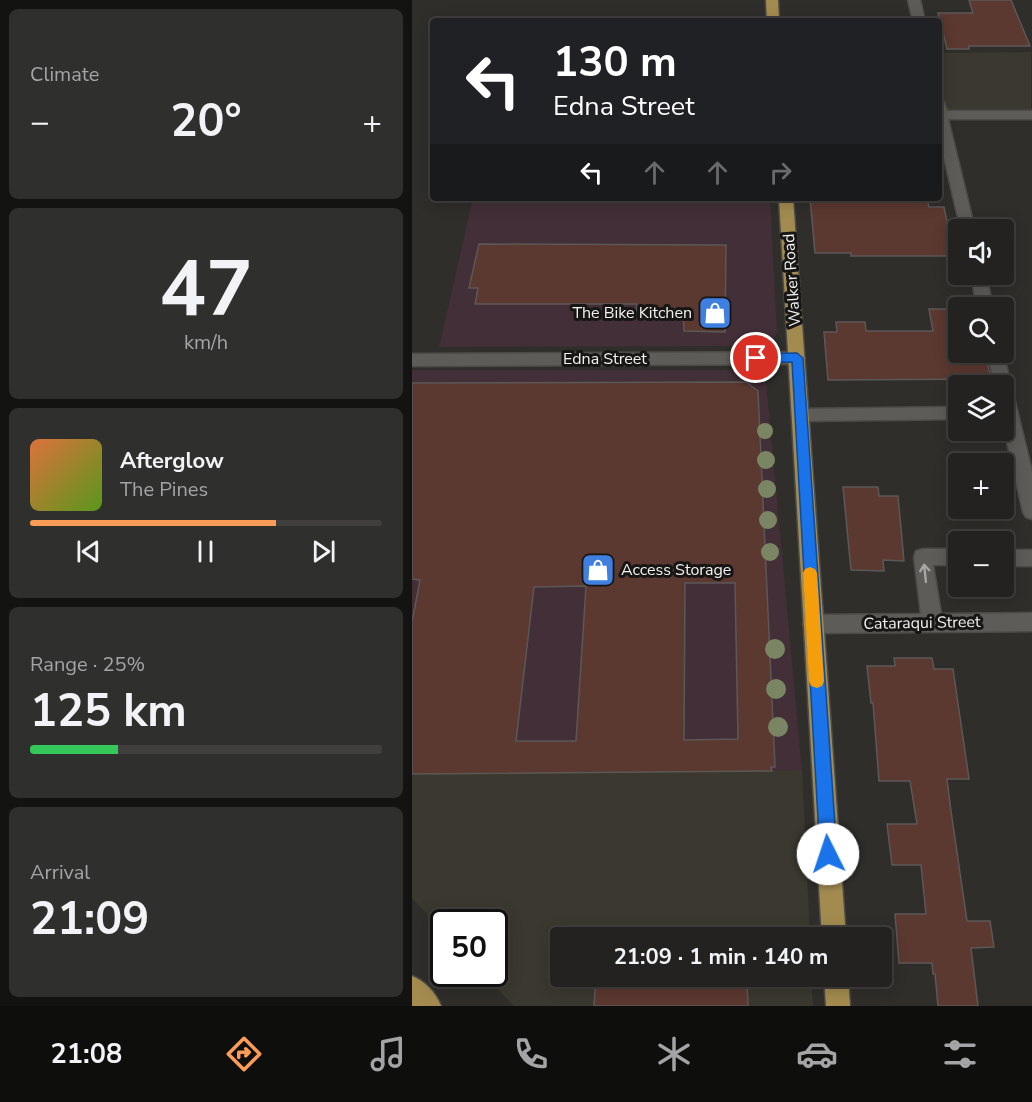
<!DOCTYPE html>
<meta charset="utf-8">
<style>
:root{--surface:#232220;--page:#2f2f2d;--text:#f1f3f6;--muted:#a3a4a5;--line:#403f3e;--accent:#fd9c56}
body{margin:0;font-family:"Nunito Sans",sans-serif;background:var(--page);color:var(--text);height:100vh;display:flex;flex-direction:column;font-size:22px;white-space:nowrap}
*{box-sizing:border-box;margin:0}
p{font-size:20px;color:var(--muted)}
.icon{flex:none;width:33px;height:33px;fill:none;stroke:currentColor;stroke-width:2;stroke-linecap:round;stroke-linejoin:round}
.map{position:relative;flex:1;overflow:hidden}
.drawer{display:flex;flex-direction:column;gap:9px;padding:9px;background:#131312;width:412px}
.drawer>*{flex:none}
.hud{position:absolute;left:18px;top:18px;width:512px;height:183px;border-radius:6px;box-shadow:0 3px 15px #0003,0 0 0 2px var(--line);background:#202124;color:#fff;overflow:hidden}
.buttons{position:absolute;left:536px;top:219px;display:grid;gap:12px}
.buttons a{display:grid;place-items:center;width:66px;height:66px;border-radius:6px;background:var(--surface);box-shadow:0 3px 15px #0003,0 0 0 2px var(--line);font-size:30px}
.speed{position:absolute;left:18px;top:909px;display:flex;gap:12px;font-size:30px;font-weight:700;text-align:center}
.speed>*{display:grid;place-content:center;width:78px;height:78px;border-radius:50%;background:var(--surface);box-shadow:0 3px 15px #0003,0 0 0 2px var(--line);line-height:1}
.speed .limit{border:3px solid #111;border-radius:9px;background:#fff;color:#111}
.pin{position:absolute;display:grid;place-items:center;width:51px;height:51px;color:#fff;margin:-26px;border:3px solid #fff;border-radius:50%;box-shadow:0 2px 6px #0007}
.me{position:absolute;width:66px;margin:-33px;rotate:356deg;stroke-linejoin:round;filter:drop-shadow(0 0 4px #0008)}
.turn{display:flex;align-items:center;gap:21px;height:126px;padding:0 24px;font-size:27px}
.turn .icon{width:78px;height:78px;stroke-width:2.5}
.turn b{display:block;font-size:42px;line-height:51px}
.lanes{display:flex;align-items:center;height:57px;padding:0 24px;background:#0003;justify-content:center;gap:30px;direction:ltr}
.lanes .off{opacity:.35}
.big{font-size:45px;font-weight:700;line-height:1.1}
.drawer .card{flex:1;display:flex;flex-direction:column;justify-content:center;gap:9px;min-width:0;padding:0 21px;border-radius:9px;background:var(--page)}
.drawer .dial{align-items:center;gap:0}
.dial b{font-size:78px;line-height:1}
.song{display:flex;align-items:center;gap:18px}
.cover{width:72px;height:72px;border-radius:9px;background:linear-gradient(135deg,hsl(20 70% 55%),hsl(90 70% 35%))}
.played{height:6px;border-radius:3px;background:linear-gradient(90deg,var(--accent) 70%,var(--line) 70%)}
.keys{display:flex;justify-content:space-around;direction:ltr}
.heat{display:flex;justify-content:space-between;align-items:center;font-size:33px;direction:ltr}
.charge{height:9px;border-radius:4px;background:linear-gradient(90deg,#34c759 25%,var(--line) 0)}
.trip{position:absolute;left:138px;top:927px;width:342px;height:60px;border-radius:6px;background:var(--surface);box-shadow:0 3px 15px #0003,0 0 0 2px var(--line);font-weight:700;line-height:60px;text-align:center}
.menu{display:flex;height:96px;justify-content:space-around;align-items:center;background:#0e0e0d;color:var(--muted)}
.menu .icon{width:42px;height:42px}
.menu .selected{color:var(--accent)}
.menu b{font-size:27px;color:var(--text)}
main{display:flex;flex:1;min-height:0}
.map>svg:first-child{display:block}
.built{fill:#3b382f}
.industrial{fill:#422f37}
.building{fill:#5b3830;stroke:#5c5857;stroke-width:1.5;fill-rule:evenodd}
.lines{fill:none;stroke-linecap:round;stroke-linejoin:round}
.minor-casing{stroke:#4c4b48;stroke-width:3}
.major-casing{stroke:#4c4b48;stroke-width:3}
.minor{fill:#5e5c59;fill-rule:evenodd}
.major{fill:#a38b4f;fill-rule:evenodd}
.tree{fill:#7a8563}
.oneway{stroke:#a8a6a4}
.route{fill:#1a73e8;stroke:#114b97;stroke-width:1.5}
.slow{fill:#f59e0b}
.labels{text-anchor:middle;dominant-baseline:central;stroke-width:6;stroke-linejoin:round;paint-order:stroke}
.street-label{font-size:16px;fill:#f2f1ef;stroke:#171615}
.poi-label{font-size:16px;fill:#f2f1ef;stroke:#171615;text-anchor:end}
</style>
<main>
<section class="drawer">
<div class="card"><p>Climate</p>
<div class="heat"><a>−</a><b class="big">20°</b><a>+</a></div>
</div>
<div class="card dial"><b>47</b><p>km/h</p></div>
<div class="card">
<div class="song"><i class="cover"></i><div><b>Afterglow</b><p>The Pines</p></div></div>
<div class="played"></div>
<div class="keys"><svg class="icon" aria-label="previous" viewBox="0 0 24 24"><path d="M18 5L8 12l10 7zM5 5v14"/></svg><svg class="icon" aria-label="pause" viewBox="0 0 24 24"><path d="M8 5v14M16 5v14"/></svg><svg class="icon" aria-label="next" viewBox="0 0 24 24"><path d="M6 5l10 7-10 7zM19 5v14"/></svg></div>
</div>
<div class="card"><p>Range · 25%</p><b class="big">125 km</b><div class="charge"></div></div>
<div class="card"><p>Arrival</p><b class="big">21:09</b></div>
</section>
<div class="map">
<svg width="620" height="1006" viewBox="0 0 620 1006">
<rect width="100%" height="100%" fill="#2f2e2b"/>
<g class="built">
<path d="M619 52V115H527L526 53Z"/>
<path d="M390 770 398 937 148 938V976L399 977 401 1006H102L71 974H82V922H32L31 931 0 898V774Z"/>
</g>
<g class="industrial">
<path d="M61 198H358L365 333 360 342 344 346 27 347Z"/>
<path d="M0 370H353L390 770 0 774Z"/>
</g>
<g class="building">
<path d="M557 0H599L618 46H557V49H535L526 13H561Z"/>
<path d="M398 198H515L517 207H532L542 256H439V253H403Z"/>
<path d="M67 244 314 245 313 332 272 331 271 310 224 312 225 304H63L66 288H57Z"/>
<path d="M517 309H546V352H573L579 379 416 380 412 332H425L424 322H453L454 331H521Z"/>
<path d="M334 382 346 391 363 767H359L360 771 0 774V622L8 580 0 579V383ZM273 583H323L326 739 272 740ZM174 586 164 741H104L122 587Z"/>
<path d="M431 487H466L467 496H486L492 561 471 560 472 571 439 570Z"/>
<path d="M482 658H520L522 669H541L557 779H535L539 811 555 921H578L582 947 559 948 566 1006H526L523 974H521L520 963H487L483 914H514L509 865H480L475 824H505L498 781H467L461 703H459L455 666H483Z"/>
<path d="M263 926V938H187L188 927Z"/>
<path d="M184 976H319V980H335L336 1006H182Z"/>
</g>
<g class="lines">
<g class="minor-casing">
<g id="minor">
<path d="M496 0H508L513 21H501Z"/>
<path d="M526 98 532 102 535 111H620V119H536L563 230H549L526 132Z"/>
<path d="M559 274H574L581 308H565Z"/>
<path d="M385 352 391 354 393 358 391 362 385 364 0 366V354Z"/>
<path d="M575 352H591L620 472V519L614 517 611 512 591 424V386H583Z"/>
<path d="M546 407V419L389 421 383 420 381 415 383 410 389 409Z"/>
<path d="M511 549H546V565H521L529 614 620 613V631L401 633 394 630 391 624 394 618 401 615 509 614 502 557 504 551Z"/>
<rect x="591" y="550" width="29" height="16"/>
</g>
</g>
<g class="major-casing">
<g id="major">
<path d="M354 0H366L367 21H355Z"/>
<path d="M367 198H381L434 938H410Z"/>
<path d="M0 976C13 981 24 993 29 1006H0Z"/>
<path d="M412 976H436L438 1006H414Z"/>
</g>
</g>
<use href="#minor" class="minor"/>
<use href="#major" class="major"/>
</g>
<g class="tree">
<circle cx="353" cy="431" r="8"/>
<circle cx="354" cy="460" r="9"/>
<circle cx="355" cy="489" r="9"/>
<circle cx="356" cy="520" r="9"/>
<circle cx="358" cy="552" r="9"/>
<circle cx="363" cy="649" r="10"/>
<circle cx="364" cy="689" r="10"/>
<circle cx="366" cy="727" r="10"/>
</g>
<defs><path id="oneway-shaft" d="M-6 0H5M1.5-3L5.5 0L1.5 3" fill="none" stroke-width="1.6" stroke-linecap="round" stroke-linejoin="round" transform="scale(1.5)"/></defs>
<use class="oneway" href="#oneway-shaft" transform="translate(513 573) rotate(-96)"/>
<path class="route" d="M385 353 391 358 425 854 422 860 416 863 410 860 408 854 380 362 344 363 338 358 344 354Z"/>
<path class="slow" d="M398 567 403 569 405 573 412 681 410 686 405 688 399 686 397 681 391 573 393 569Z"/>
<defs>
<g id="shop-square" transform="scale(1.725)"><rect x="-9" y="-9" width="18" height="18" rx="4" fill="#3f7fe0" stroke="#171615"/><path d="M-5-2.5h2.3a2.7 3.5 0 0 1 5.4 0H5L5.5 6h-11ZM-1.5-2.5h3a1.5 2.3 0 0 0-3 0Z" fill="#fff"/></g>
</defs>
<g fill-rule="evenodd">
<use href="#shop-square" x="303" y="313"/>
<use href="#shop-square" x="186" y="570"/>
</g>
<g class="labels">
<g class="street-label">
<text transform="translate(380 280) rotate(-94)">Walker Road</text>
<text x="193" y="359">Edna Street</text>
<text transform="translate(510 623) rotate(-1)">Cataraqui Street</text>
</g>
<g class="poi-label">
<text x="280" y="313">The Bike Kitchen</text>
<text x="209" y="570" text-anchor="start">Access Storage</text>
</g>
</g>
</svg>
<div class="buttons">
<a><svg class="icon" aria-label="sound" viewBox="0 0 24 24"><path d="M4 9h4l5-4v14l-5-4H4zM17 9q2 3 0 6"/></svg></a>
<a><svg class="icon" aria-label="search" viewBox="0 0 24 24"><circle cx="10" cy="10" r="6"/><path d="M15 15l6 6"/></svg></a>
<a><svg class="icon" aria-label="layers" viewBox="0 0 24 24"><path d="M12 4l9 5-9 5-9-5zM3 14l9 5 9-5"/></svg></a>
<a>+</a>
<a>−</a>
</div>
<div class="speed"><div class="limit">50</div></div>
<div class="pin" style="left:344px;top:358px;background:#d93025"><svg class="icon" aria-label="arrive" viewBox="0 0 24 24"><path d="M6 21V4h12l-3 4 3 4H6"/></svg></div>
<svg class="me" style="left:416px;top:854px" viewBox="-20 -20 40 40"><circle r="19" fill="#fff"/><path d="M0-13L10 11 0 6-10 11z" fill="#1a73e8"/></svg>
<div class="trip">21:09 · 1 min · 140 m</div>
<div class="hud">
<div class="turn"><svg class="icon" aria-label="left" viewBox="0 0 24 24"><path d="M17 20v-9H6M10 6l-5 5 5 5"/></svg><div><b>130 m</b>Edna Street</div></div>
<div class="lanes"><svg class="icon" aria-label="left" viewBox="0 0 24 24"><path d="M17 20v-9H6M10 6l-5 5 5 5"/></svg><svg class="icon off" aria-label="ahead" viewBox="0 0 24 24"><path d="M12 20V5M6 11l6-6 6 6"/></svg><svg class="icon off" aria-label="ahead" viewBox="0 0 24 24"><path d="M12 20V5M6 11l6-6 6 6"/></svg><svg class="icon off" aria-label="right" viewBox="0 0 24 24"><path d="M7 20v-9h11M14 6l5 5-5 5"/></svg></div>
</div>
</div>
</main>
<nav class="menu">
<b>21:08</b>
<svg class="icon selected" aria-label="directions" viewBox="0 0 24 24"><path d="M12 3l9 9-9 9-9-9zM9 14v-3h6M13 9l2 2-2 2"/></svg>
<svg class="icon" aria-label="music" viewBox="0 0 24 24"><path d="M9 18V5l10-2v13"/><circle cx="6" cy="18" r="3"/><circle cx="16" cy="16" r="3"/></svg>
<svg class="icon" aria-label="phone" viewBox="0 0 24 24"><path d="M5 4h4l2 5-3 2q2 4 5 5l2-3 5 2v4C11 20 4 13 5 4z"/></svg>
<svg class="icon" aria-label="climate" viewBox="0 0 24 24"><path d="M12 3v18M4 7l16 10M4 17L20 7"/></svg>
<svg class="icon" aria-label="car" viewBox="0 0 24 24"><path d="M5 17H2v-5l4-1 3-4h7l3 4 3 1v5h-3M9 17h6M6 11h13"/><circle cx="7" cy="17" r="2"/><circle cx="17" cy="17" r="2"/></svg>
<svg class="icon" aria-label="filters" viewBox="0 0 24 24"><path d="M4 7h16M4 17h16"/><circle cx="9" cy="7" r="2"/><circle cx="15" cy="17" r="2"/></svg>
</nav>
